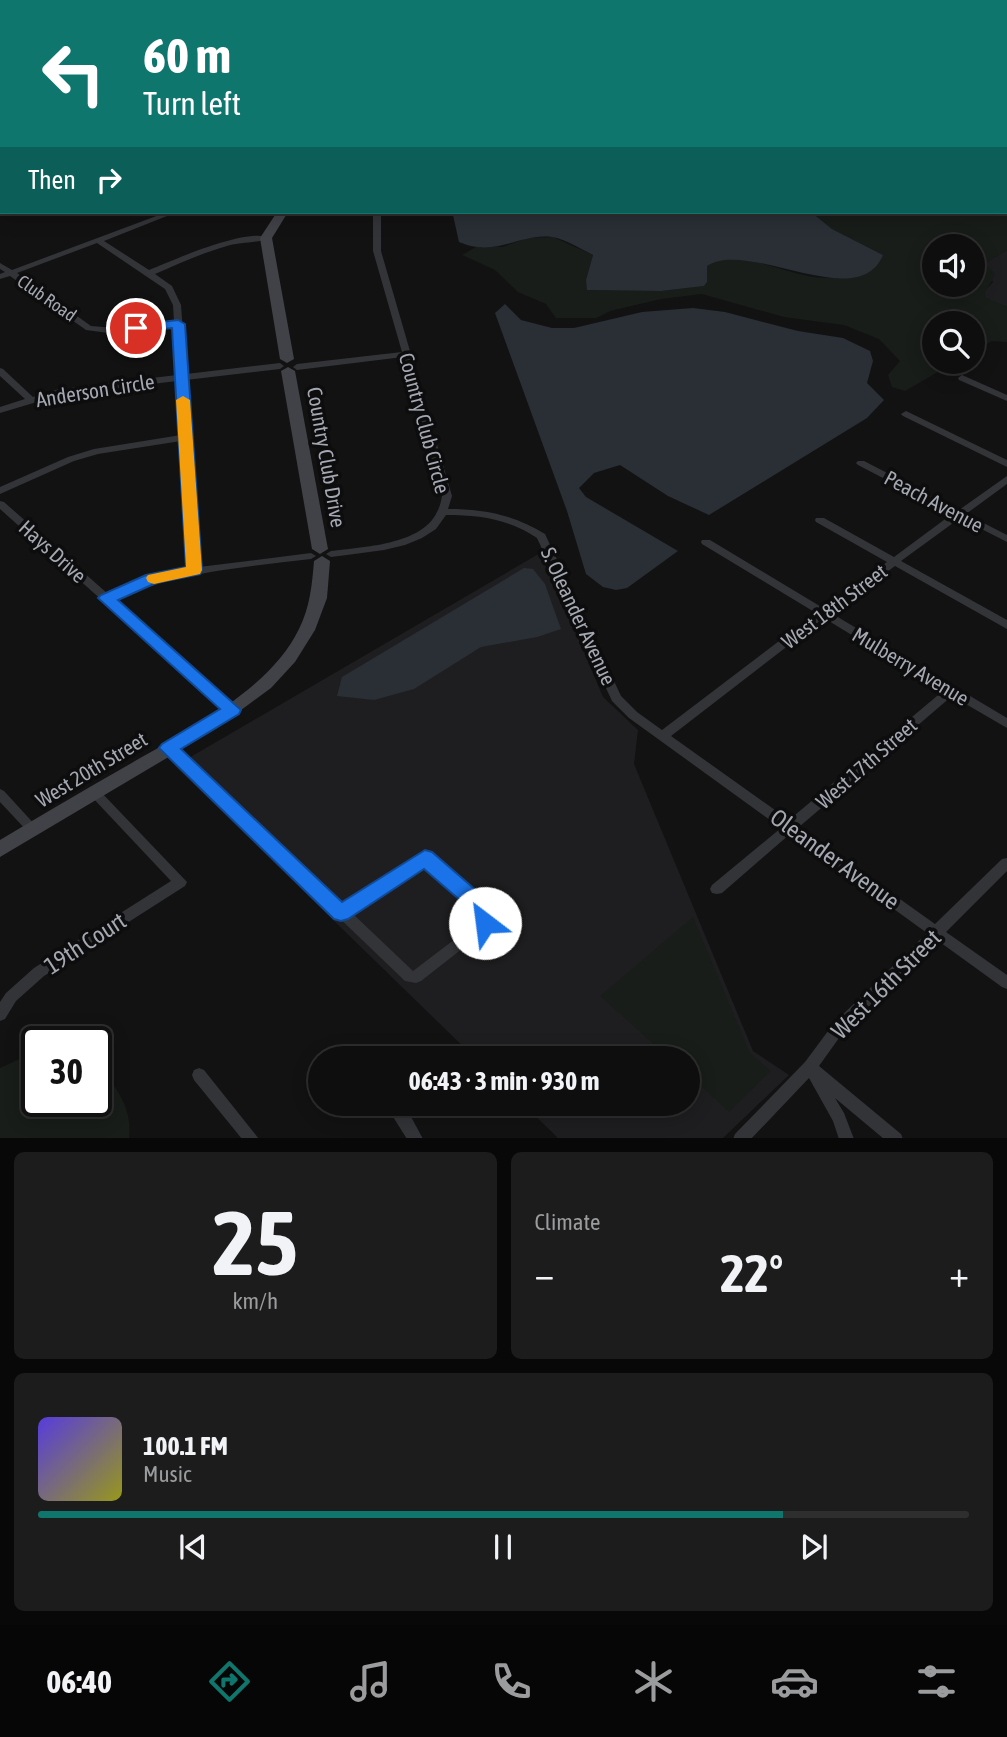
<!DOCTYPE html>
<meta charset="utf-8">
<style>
:root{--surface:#0e0e0e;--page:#1c1c1c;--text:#f1f3f6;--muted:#9b9c9e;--line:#2e2e2e;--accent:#0f766e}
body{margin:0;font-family:"Asap Condensed",sans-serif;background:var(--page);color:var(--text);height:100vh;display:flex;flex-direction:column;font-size:26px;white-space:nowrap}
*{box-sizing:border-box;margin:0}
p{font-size:23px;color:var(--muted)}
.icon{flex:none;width:38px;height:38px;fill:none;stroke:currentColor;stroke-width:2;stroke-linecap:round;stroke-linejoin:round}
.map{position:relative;height:1138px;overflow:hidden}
.side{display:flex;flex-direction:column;gap:14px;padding:14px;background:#080808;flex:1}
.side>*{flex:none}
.guide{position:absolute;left:0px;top:0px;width:1008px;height:214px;box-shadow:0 4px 18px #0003,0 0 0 2px var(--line);background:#0f766e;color:#fff;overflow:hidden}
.fabs{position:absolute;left:922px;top:234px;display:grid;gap:14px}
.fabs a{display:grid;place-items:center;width:63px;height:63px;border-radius:50%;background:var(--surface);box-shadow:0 4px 18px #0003,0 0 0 2px var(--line);font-size:35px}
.speed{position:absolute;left:21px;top:1026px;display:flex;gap:14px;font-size:35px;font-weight:700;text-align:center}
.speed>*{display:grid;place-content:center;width:91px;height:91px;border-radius:50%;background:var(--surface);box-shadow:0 4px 18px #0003,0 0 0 2px var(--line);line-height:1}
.speed .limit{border:4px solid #111;border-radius:10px;background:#fff;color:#111}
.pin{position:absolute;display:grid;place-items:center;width:60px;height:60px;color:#fff;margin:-30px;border:4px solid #fff;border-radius:50%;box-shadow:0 2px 7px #0007}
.me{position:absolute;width:77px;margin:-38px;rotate:330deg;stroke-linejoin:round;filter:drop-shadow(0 0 5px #0008)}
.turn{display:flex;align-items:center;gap:24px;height:147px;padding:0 28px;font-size:32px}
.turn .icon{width:91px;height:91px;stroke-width:2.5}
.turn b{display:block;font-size:49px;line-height:60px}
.then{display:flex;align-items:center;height:66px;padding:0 28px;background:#0003;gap:14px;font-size:26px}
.big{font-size:52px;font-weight:700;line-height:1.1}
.side .card{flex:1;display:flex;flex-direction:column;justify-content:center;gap:10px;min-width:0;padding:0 24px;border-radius:10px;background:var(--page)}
.side .dial{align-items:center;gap:0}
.dial b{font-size:91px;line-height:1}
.song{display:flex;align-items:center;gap:21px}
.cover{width:84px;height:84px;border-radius:10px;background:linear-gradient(135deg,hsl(250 70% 55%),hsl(60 70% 35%))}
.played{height:7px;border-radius:4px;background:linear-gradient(90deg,var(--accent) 80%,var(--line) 80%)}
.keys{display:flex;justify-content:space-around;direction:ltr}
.heat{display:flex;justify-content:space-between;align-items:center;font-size:38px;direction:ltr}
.side .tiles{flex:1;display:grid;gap:14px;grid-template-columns:1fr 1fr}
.card:last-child{grid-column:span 2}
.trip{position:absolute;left:308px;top:1046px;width:392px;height:70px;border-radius:35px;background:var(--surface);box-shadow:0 4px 18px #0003,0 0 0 2px var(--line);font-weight:700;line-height:70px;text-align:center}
.tab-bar{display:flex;height:112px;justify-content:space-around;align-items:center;background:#060606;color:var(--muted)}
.tab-bar .icon{width:49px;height:49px}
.tab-bar .on{color:var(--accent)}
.tab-bar b{font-size:32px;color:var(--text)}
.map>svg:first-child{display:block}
.built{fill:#1e1e20}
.green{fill:#181d19;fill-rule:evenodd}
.water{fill:#292f35}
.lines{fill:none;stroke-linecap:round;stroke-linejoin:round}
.street{fill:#333438;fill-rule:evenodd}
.secondary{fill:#414247;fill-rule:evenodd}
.rail{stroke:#46474c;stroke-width:2;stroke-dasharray:5 4.5;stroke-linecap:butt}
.route{fill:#1a73e8;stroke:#114b97;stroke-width:2}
.slow{fill:#f59e0b}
.labels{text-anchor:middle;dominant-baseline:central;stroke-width:7;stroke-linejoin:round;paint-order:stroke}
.far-street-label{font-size:18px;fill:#a4a8b2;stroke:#0d0d0e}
.street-label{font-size:21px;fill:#a4a8b2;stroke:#0d0d0e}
.near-street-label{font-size:24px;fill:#a4a8b2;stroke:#0d0d0e}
</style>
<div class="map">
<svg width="1007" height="1139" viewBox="0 0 1007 1139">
<rect width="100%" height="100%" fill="#121213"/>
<g class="built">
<path d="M1007 250V307L984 298 985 291 993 282 983 264Z"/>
<path d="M542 552 603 697 638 730 634 764 753 1051 789 1075 723 1138H558L523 1104H688V1059H476L175 766Z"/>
</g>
<g class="green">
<path d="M0 0H477L479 2H2V132Z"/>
<path d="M1007 138V250L984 264 995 273C993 283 985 288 984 297L1007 307V342L992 341 973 352V324H934V362H955L905 391 892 387 888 375 900 361 879 339 844 325 784 317 702 294 661 299 610 311 596 318H556L546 304 518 292 495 270 462 255 476 247H503L526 238 553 237 593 255 586 280 588 290 661 291 704 286 707 282V266C741 243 797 284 834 277 850 275 868 262 883 255L832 229 811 212H1006ZM934 247H973V285H934Z"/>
<path d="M693 917 750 1053 771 1071 729 1112 688 1074V1059H670L600 996Z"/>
<path d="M37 1051V1101H96V1065C116 1085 133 1109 129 1138H0V1068Z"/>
</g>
<g class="water">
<path d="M459 212H811L832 229 883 255C858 315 748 238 707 266V282L704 286 661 291 587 290 586 280 593 255C581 249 565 239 552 237 519 233 496 258 459 242L453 215Z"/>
<path d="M505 304 521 320 552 328H574L642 312 693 308 725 312 798 331 843 338 870 351 873 361 867 383 884 400 867 418 709 515 668 496 620 465 594 473 579 488 586 497 678 551 627 588 616 590 603 587 586 574 567 511 495 313Z"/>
<path d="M524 568 533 569 545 584 561 629 537 637 481 647 414 689 374 700 337 696 342 677Z"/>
</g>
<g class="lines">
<g class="street">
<path d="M1006 10H1007L1006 15Z"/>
<rect x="1006" y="53" width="1" height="4"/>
<path d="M1006 92H1007L1006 97Z"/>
<path d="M167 212H177L104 241 149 270C174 260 247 227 270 238 259 243 240 242 227 246 202 253 178 264 155 274L172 286 181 305 186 374 280 363 284 366 280 369 186 380 199 567 311 553 316 556 311 559C244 567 177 572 114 600L236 707 238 710 236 713H228L0 509V501L4 502 108 594 152 577 189 569 181 441 98 454 74 461 0 494V487L68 457 94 449 181 435 177 381 60 395 0 413V407L25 399 0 376V368L3 369 33 397 59 389 177 375 174 327 116 334 86 330 10 276 0 279V274L5 272 0 269V263L12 270ZM97 243 165 289 173 305 174 322 116 328 91 326 17 273Z"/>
<path d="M373 212H381V251L452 496 448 509C484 509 515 515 545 534L621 696 637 712 662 730 816 613 702 544 701 542 702 540H710L823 608 887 562 816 522 815 520 816 518H824L894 557 952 514 858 465 856 463 858 461H864L959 510 1007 476V484L966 514 1007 535V542L960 518 901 561 1007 620V629L895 566 831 613 1007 718V728L952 696 799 827 935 924 1002 859 1007 858V871L946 932 1007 975V989L1002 987 937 940 844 1031 819 1066 901 1134 903 1139H884L835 1098 844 1113 854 1139H839L833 1121 809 1078 751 1139H733L735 1134 805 1062 834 1023 927 933 790 834 722 893 717 894 712 893 710 889 712 885 781 828 629 718 612 701 537 538C508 519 480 515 446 515L436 529 422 538 405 545 384 550 347 555 331 557 326 554 331 551C362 547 422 545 437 512 440 507 441 501 442 496L403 357 297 370 293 367 297 364 402 352 373 251ZM824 618 943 691 789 820 671 736Z"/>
<path d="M962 375 1007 395V401L959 380 958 378Z"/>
<path d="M906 411 1007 460V467L903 416 901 414Z"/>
<path d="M169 744 173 745 343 905 425 853 430 854 493 911 495 915 490 927 421 981 416 983 405 981 165 751 163 748 165 745ZM424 865 481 917 480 920 413 971 352 913Z"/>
<path d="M95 788 99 790 187 882 185 886 44 976 16 1001 5 1019 0 1021V1002L6 993 34 968 171 881 91 796 89 793 91 790Z"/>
<path d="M0 789 4 791 37 827 39 830 37 833 33 835 29 833 0 802Z"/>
<path d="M199 1068 204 1070 259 1139H242L194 1080 192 1075 194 1070Z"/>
<path d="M385 1104H402L409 1113 423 1139H407Z"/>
</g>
<g class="secondary">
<path d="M502 0H514L501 2Z"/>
<path d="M634 0H646L647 2H635Z"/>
<path d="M791 0H803L790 2Z"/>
<path d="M855 0H864L865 2H856Z"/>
<rect x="1006" y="108" width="1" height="6"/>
<rect x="1006" y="123" width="1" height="6"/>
<path d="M0 165H2L0 172Z"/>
<path d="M277 212H288L272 238 294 359 287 363 280 359 260 238Z"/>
<path d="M288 367 295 371 328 549 320 554 312 549 281 371Z"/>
<path d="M322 556 330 561 327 598 315 630 295 662 271 688 214 730 0 857V840C43 814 86 789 130 764 186 731 270 690 299 629 310 607 312 585 314 561Z"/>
</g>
<path class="rail" d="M483 0 486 2"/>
</g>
<path class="route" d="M178 320 185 324 202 570 200 574 156 583 118 600 241 710 239 714 181 749 342 902 425 850 432 852 493 905 496 911 493 929 485 932 478 929 476 914 424 869 348 919 341 921 334 919 159 748 162 744 220 709 98 598 101 595 146 575 186 567 172 328 136 332 130 328 136 325Z"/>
<path class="slow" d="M183 396 190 400 202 570 200 574 154 584 148 582 146 578 148 575 186 567 176 400Z"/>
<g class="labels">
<g class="far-street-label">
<text transform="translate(47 298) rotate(35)">Club Road</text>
</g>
<g class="street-label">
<text transform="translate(95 390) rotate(-9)">Anderson Circle</text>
<text transform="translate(425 423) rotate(75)">Country Club Circle</text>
<text transform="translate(327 457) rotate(80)">Country Club Drive</text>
<text transform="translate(934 501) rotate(28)">Peach Avenue</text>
<text transform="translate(53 551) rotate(42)">Hays Drive</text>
<text transform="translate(834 606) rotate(-37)">West 18th Street</text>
<text transform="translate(579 616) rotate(65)">S. Oleander Avenue</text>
<text transform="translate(911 666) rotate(31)">Mulberry Avenue</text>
<text transform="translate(866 763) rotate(-41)">West 17th Street</text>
<text transform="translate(91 769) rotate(-31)">West 20th Street</text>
</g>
<g class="near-street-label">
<text transform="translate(835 859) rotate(36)">Oleander Avenue</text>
<text transform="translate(85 943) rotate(-33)">19th Court</text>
<text transform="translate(886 984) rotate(-45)">West 16th Street</text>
</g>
</g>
</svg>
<div class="fabs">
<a><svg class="icon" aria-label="sound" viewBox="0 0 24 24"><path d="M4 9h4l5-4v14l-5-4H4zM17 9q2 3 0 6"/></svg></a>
<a><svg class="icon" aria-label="search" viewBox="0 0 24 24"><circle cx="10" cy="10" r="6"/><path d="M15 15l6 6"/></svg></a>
</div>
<div class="speed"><div class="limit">30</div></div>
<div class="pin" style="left:136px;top:328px;background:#d93025"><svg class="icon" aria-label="arrive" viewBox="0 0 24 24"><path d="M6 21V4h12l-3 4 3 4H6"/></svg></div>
<svg class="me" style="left:485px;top:923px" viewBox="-20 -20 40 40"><circle r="19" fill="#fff"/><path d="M0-13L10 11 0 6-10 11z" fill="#1a73e8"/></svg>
<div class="trip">06:43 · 3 min · 930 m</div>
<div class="guide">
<div class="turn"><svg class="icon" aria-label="left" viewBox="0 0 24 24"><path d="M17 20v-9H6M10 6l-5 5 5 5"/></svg><div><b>60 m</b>Turn left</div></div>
<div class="then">Then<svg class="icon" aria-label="right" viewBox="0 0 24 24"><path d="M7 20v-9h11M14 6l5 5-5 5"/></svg></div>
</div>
</div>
<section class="side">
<div class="tiles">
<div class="card dial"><b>25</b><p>km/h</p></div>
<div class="card"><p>Climate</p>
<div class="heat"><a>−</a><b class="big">22°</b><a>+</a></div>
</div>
<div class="card">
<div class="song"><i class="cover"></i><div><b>100.1 FM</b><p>Music</p></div></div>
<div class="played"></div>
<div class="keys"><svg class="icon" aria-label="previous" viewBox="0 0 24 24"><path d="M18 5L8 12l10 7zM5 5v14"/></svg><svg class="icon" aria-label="pause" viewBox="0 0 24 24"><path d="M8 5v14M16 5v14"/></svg><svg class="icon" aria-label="next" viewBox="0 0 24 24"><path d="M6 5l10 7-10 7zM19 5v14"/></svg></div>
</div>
</div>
</section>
<nav class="tab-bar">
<b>06:40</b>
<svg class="icon on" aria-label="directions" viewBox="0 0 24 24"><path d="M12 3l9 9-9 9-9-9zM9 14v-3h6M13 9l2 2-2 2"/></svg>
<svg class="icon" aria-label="music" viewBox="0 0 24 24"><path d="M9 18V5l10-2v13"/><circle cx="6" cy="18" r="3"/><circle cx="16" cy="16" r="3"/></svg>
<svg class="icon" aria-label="phone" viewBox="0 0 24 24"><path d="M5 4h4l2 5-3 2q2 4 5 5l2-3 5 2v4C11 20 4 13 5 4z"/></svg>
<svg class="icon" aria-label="climate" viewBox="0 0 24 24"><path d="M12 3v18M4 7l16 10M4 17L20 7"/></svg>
<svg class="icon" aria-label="car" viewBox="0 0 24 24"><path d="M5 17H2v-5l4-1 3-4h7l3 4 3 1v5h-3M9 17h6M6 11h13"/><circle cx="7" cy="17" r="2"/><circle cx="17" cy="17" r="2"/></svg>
<svg class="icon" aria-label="filters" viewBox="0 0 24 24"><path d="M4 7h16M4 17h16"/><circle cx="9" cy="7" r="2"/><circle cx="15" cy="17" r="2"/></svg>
</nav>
